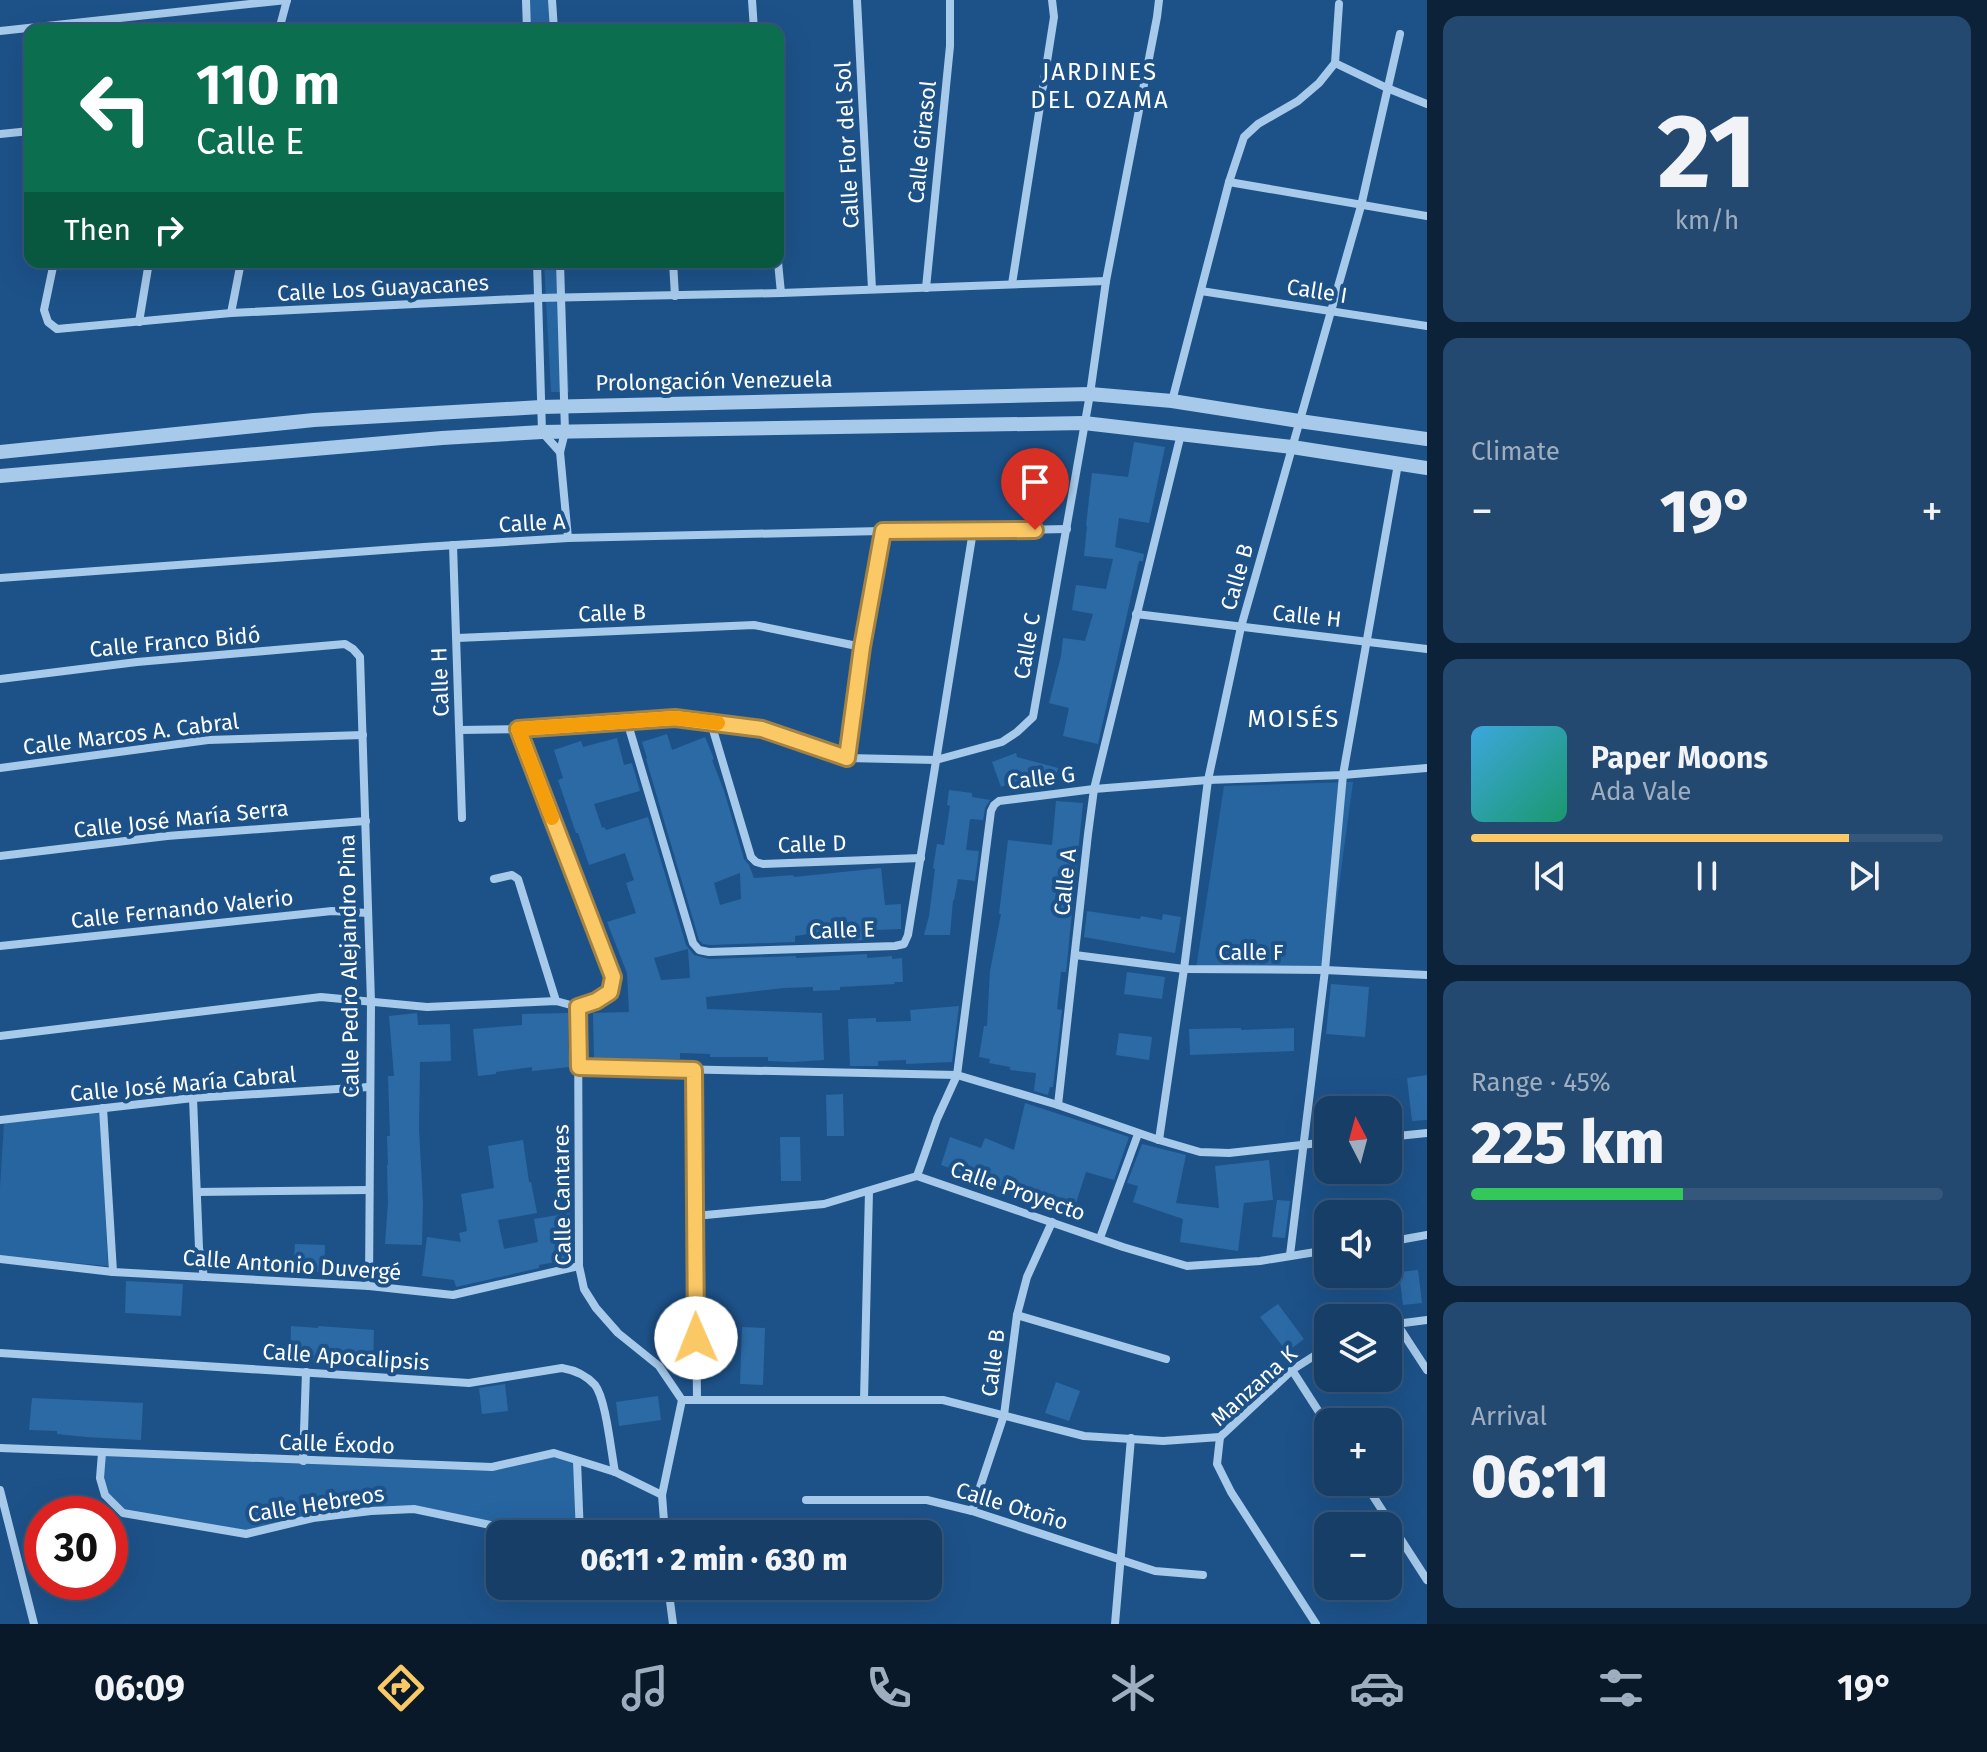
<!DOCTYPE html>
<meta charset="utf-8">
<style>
:root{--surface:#163e67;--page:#234970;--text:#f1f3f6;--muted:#9eaec0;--line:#35577b;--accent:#fbc866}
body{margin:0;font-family:"Fira Sans",sans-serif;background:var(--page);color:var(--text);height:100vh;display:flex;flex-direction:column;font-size:30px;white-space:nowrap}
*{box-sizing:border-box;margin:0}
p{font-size:26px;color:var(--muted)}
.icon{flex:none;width:44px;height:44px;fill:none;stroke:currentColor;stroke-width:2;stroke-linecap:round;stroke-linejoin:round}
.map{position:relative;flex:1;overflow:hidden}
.side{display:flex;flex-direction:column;gap:16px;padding:16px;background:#0c2239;width:560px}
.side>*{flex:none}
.guide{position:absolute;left:24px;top:24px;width:760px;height:244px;border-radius:16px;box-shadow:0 8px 32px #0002,0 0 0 2px var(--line);background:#0b6e4f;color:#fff;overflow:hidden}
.needle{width:52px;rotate:354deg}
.fabs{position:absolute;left:1314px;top:1096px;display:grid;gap:16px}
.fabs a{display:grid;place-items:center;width:88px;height:88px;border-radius:16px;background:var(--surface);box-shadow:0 8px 32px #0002,0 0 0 2px var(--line);font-size:40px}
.speed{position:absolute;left:24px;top:1496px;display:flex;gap:16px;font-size:40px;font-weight:700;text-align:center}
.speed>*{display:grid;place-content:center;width:104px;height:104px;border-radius:50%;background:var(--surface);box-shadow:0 8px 32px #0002,0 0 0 2px var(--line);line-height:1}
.speed .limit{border:12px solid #d22;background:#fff;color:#111}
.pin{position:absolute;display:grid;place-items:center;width:68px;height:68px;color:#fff;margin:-82px -34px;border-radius:50% 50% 50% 0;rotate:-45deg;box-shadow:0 0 8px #0007}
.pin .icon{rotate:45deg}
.me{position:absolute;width:88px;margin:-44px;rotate:359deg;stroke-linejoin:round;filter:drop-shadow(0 0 6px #0008)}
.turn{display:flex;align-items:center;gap:28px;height:168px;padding:0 40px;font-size:36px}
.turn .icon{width:104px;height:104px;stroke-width:2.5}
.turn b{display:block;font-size:56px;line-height:68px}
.then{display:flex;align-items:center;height:76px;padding:0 40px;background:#0003;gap:16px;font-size:30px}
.big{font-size:60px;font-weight:800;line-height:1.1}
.side .widget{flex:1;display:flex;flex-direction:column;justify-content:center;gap:12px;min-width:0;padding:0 28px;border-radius:16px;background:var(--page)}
.side .dial{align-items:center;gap:0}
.dial b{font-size:104px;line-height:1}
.song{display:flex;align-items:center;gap:24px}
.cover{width:96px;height:96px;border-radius:12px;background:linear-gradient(135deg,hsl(200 70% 55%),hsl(160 70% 35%))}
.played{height:8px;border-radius:4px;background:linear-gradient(90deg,var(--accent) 80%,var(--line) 80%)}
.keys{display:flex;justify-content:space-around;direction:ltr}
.heat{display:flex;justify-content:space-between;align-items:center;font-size:44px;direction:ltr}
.charge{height:12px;border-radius:6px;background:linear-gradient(90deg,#34c759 45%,var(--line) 0)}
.trip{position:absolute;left:486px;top:1520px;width:456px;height:80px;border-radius:16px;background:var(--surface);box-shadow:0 8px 32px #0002,0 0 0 2px var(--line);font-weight:800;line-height:80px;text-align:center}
.menu{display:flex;height:128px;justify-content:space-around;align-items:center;background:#091929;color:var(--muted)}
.menu .icon{width:56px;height:56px}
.menu .active{color:var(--accent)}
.menu b{font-size:36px;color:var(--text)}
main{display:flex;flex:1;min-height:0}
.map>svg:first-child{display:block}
.green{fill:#2765a1}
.building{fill:#2c6aa6;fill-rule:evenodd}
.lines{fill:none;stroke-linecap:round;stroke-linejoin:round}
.minor{stroke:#a7caeb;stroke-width:8}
.tertiary{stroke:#a7caeb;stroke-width:14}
.route-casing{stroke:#a38242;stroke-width:20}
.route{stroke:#fbc866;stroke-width:14}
.slow{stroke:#f59e0b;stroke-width:14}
.labels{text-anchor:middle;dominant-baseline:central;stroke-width:8;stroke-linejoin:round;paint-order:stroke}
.street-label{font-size:22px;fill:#fff;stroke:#1d5289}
.neighbourhood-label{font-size:24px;letter-spacing:2px;fill:#fff;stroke:#1d5289}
</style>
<main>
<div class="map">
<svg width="1427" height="1624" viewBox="0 0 1427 1624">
<rect width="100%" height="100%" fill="#1d5289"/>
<g class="green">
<path d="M528 0H549L551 30H530Z"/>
<path d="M544 262H563L569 392H551Z"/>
<path d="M1353 782 1328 967 1196 969 1224 786Z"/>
<path d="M100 1113 108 1266 0 1256V1188L4 1123Z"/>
<path d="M105 1456 490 1471 553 1456 574 1463 578 1534H544L415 1505 310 1515 246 1531 124 1509 108 1493 103 1477Z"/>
</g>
<g class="building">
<path d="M1134 442 1165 447 1149 523 1119 518 1115 547 1144 554 1143 561H1139L1098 744 1063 736 1069 708 1049 703 1061 656 1063 638 1085 641 1093 614 1072 610 1076 585 1106 589 1113 559 1084 556 1087 526H1086L1092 473 1128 477Z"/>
<path d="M667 734 672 750 705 737 714 759 712 760 724 791 744 859 749 865 754 878 793 875 794 877 881 868 885 905 901 904V929L876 930V933H866V940L825 941 824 932 795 936V942L710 945 703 944 699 940 646 759 647 758 642 742ZM740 873 741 899 720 905 714 883Z"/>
<path d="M617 738 624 765 632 763 640 791 594 804 602 828 604 827 606 830 648 817 686 945 694 955 709 959 796 956V958L867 954V958L892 956V959L902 958 903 982H894L895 984 840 987V990L813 991V987L784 988 706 997 707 1009 822 1013 824 1060 792 1062 768 1061V1057H710V1054L680 1053V1059L626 1060V1058L594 1059 593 1013 629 1012 627 973 607 922 636 913 626 883 634 880 625 853 589 865 578 833H576L558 780 563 778 554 750 581 741 583 747ZM688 949 690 978 661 980 654 958Z"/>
<path d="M1016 753 1017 757 1058 768 1053 787 1040 785 1044 771 1001 787 992 762Z"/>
<path d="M949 790 972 793V797L990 800 985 808 983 820 970 819 966 850 979 851 975 881 958 879 954 900H953L950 935H924L929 916 935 869 933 868 937 844 944 845 950 806 947 805Z"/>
<path d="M1056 801 1083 803 1066 972H1061L1057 1009 1062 1010 1053 1087H1050L1048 1095 1034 1091 1036 1073 1010 1070V1067L989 1063 990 1059 979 1057 984 1026H987L990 971 1001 914H999L1008 840 1052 845Z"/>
<path d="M1087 911 1140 919 1141 916 1162 920 1163 914 1181 917 1175 953 1084 937Z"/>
<path d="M1127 972 1165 977 1162 999 1124 994Z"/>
<path d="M1331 984 1369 987 1365 1037 1326 1034Z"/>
<path d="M959 1006 952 1062 906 1064V1060L878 1061V1066H850L848 1019 876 1018V1022L911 1021 910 1010Z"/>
<path d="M417 1013 418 1025 450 1024 451 1061 420 1062 419 1129 423 1203 422 1245 385 1244 388 1202 387 1165H388L387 1136H390L388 1076H394L389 1016Z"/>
<path d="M568 1013V1045L570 1067 532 1071V1067L496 1072V1074L478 1076 473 1029 522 1025V1014Z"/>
<path d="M1241 1028V1030L1294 1028V1051L1190 1055 1189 1029Z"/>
<path d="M1119 1033 1152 1037 1149 1060 1116 1055Z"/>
<path d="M1427 1075V1120L1412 1121 1407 1078Z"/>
<path d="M843 1094 844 1136H827L826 1095Z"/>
<path d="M1025 1103 1129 1137 1114 1180 1086 1172 1076 1203 1049 1194 1046 1202 941 1165 950 1137 981 1148 985 1138 1014 1150Z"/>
<path d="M780 1137H800L801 1181H781Z"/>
<path d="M523 1140 529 1182H531L537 1213 498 1220 504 1249 538 1242 534 1219 570 1213 572 1232 568 1233 572 1259 539 1265V1268L456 1287 454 1280 422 1276 427 1237 461 1242 459 1233 467 1231 461 1194 494 1188 488 1146Z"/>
<path d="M1142 1144 1186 1155 1176 1203 1219 1208 1215 1166 1269 1160 1273 1200 1244 1203 1238 1251 1180 1242 1183 1219 1133 1202 1138 1186 1127 1183Z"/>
<path d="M1277 1200 1290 1201 1285 1238 1272 1237Z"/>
<path d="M295 1244 325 1245 324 1272 293 1271Z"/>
<path d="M1418 1270 1422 1303 1403 1305 1399 1272Z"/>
<path d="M126 1281 183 1284 181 1316 125 1313Z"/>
<path d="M1278 1304 1304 1339 1287 1352 1260 1317Z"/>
<path d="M291 1326 318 1328V1326L374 1330 373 1365 290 1361Z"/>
<path d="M742 1327 765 1328 763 1385 740 1384Z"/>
<path d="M1056 1382 1080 1391 1069 1421 1045 1413Z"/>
<path d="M505 1384 508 1411 482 1414 479 1388Z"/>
<path d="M658 1396 661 1420 619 1426 616 1402Z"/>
<path d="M32 1398 143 1403 141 1440 86 1437 57 1434V1431L29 1430Z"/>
</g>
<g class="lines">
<g class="minor">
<path d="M526 0 527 30"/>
<path d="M552 0 554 30"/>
<path d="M752 0 754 30"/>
<path d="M857 0 872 289"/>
<path d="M279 30 287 0"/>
<path d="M0 31 287 0"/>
<path d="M1335 63 1387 88 1427 104"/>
<path d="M0 134 30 131"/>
<path d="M1229 182 1427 216"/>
<path d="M54 262 44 310 48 322 57 329 231 313 538 298 781 293 1106 281"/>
<path d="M537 262 542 432 560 452"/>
<path d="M560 262 565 432 560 452 568 538"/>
<path d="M673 262 675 296"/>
<path d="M778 262 781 293"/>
<path d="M1012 284 1054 17 1052 0"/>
<path d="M926 288 950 46V0"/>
<path d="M1201 291 1427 326"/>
<path d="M231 313 241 262"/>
<path d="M139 322 149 262"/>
<path d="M1172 401 1229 182 1244 137 1258 124 1298 101 1319 83 1335 63 1339 4"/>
<path d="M453 545 462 818"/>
<path d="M0 578 424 547 568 538 924 530 973 531 1067 529"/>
<path d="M1136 614 1427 649"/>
<path d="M457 638 754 625 862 647"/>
<path d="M0 679 137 662 345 644 353 649 360 657 371 1002 369 1286"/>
<path d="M627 721 693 943 699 950 709 952 895 946 904 944 908 935 973 531"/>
<path d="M711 723 751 857 756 862 763 864 921 858"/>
<path d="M518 729 613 977 610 992 596 1001 578 1007"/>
<path d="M460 730 518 729 675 718 762 729 847 758 936 760 1002 742 1017 732 1033 717 1090 394 1106 281 1157 17 1159 0"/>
<path d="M847 758 862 647 883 531"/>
<path d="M0 768 208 740 363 735"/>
<path d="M0 856 167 836 366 821"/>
<path d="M494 879 512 875 518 879 556 1001"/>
<path d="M0 946 332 911 368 913"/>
<path d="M1075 955 1184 969 1325 970 1427 975"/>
<path d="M578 1007 579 1266 584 1289 596 1308 618 1333 659 1366 682 1400 662 1495 665 1534"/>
<path d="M0 1036 321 997 427 1007 556 1001 578 1007"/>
<path d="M579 1067 957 1075 1058 1105 1159 1140 1200 1152 1229 1153 1328 1142"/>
<path d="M694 1070 697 1399"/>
<path d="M193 1098 199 1248 204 1277"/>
<path d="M1058 1105 1088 834 1094 789 1181 434"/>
<path d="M103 1108 113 1272"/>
<path d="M0 1120 193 1098 369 1087"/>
<path d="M1388 1137 1427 1133"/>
<path d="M1159 1140 1184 969 1208 780 1241 627 1361 206 1400 34"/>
<path d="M917 1176 937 1119 957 1075 991 811 994 805 999 801 1094 789 1208 780 1343 775 1427 768"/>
<path d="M197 1192 369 1190"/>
<path d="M695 1216 824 1204 917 1176 1123 1247 1187 1266 1260 1261 1328 1250"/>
<path d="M1100 1238 1138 1134"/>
<path d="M1388 1242 1427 1235"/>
<path d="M1290 1255 1325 970 1343 775 1398 464"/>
<path d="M0 1259 113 1272 369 1286 453 1295 579 1266"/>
<path d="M1017 1315 1166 1359"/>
<path d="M1397 1324 1427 1370"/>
<path d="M1388 1325 1427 1320"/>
<path d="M0 1353 469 1383 562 1368C574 1370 586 1375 595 1385 606 1399 611 1452 615 1472"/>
<path d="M1292 1370 1328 1426"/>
<path d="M682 1400H943L1084 1436 1163 1441 1220 1437"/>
<path d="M864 1400 869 1191"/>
<path d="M0 1448 492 1467 554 1453 615 1472 662 1495"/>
<path d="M102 1453 100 1478 105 1495 123 1513 246 1534 313 1518 371 1511 414 1509 533 1534"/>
<path d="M303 1461 306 1372"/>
<path d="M577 1461 580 1534"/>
<path d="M1364 1482 1427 1580"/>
<path d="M0 1490 34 1624"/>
<path d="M806 1500H927L972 1511 1155 1571 1203 1575"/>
<path d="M972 1511 1004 1415 1017 1315 1027 1277 1052 1222"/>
<path d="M668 1586 673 1624"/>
<path d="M1115 1624 1131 1438"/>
<path d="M1316 1624 1231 1492 1217 1464 1220 1437 1292 1370 1328 1347"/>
</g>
<g class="tertiary">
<path d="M0 452 314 420 541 407 1090 394 1172 401 1299 421 1427 439"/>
<path d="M0 476 442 438 542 432 1084 423 1292 447 1427 468"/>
</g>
</g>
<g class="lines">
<g class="route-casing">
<path id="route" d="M696 1338 694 1070 579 1067 578 1007 596 1001 610 992 613 977 518 729 675 718 762 729 847 758 862 647 883 531 1035 530"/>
</g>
<use href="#route" class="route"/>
<path class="slow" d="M552 818 518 729 675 718 718 723"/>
</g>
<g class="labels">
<g class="street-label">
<text transform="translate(922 142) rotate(-84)">Calle Girasol</text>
<text transform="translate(847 145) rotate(-93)">Calle Flor del Sol</text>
<text transform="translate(383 288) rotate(-3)">Calle Los Guayacanes</text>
<text transform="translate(1317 291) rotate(9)">Calle I</text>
<text transform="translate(714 381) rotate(-1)">Prolongación Venezuela</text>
<text transform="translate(532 523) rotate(-3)">Calle A</text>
<text transform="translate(1237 577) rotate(-74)">Calle B</text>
<text transform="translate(612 613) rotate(-2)">Calle B</text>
<text transform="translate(1307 616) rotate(6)">Calle H</text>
<text transform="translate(175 642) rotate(-5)">Calle Franco Bidó</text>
<text transform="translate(1027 646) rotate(-80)">Calle C</text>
<text transform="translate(440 682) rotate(-92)">Calle H</text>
<text transform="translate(131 734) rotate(-7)">Calle Marcos A. Cabral</text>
<text transform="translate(1041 778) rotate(-7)">Calle G</text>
<text transform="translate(181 819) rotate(-6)">Calle José María Serra</text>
<text transform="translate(812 844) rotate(-2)">Calle D</text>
<text transform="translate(1065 882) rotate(-84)">Calle A</text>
<text transform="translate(182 909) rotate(-6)">Calle Fernando Valerio</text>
<text transform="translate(842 930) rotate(-2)">Calle E</text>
<text x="1251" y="952">Calle F</text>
<text transform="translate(349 966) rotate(-91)">Calle Pedro Alejandro Pina</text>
<text transform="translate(183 1084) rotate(-5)">Calle José María Cabral</text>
<text transform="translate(1018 1191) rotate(19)">Calle Proyecto</text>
<text transform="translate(562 1195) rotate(-91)">Calle Cantares</text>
<text transform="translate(292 1265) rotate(4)">Calle Antonio Duvergé</text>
<text transform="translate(346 1357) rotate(4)">Calle Apocalipsis</text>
<text transform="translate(993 1363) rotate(-83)">Calle B</text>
<text transform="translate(1254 1386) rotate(-42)">Manzana K</text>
<text transform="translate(337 1444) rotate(2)">Calle Éxodo</text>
<text transform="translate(316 1504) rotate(-9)">Calle Hebreos</text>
<text transform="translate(1012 1506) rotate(17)">Calle Otoño</text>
</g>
<g class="neighbourhood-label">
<text x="1100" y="72">JARDINES<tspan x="1100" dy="28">DEL OZAMA</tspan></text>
<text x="1294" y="719">MOISÉS</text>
</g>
</g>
</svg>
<div class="fabs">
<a><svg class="needle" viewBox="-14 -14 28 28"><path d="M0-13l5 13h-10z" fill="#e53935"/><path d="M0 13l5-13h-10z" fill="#9eaec0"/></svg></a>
<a><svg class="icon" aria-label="sound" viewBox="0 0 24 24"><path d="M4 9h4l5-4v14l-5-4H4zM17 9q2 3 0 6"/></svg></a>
<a><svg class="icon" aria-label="layers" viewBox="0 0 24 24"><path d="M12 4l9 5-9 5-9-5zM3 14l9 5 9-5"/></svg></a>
<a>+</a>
<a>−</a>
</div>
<div class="speed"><div class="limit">30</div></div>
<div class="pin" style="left:1035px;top:530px;background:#d93025"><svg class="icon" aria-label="arrive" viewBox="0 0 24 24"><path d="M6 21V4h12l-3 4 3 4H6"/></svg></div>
<svg class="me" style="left:696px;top:1338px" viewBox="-20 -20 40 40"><circle r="19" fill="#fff"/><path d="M0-13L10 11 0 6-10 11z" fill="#fbc866"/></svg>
<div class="trip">06:11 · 2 min · 630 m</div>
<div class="guide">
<div class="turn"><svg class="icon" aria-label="left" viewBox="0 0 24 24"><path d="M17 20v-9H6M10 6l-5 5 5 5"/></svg><div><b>110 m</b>Calle E</div></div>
<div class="then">Then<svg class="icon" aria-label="right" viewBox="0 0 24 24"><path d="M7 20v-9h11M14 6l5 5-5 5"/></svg></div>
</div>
</div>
<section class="side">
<div class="widget dial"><b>21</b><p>km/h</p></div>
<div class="widget"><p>Climate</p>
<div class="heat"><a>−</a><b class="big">19°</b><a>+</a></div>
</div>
<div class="widget">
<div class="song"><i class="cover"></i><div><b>Paper Moons</b><p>Ada Vale</p></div></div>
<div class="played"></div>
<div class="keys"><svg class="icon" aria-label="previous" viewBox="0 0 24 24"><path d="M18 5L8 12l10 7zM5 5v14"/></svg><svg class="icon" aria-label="pause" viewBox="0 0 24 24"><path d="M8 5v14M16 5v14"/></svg><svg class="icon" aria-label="next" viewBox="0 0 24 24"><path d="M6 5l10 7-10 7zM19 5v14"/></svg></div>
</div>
<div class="widget"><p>Range · 45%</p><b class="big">225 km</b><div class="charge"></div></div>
<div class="widget"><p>Arrival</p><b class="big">06:11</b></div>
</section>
</main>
<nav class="menu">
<b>06:09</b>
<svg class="icon active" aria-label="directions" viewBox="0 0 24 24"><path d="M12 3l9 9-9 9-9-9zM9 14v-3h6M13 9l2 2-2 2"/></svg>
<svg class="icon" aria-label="music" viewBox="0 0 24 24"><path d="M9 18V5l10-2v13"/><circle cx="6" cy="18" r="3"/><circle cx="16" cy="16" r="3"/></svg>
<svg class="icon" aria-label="phone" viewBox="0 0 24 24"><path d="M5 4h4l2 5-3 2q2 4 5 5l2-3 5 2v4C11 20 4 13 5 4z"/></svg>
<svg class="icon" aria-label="climate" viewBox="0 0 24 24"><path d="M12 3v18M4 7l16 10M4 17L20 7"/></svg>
<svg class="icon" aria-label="car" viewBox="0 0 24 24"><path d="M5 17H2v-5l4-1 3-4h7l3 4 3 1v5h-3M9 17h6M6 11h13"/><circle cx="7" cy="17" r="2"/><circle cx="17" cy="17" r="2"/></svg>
<svg class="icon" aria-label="filters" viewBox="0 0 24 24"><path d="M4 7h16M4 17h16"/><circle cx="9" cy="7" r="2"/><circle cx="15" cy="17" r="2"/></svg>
<b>19°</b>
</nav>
